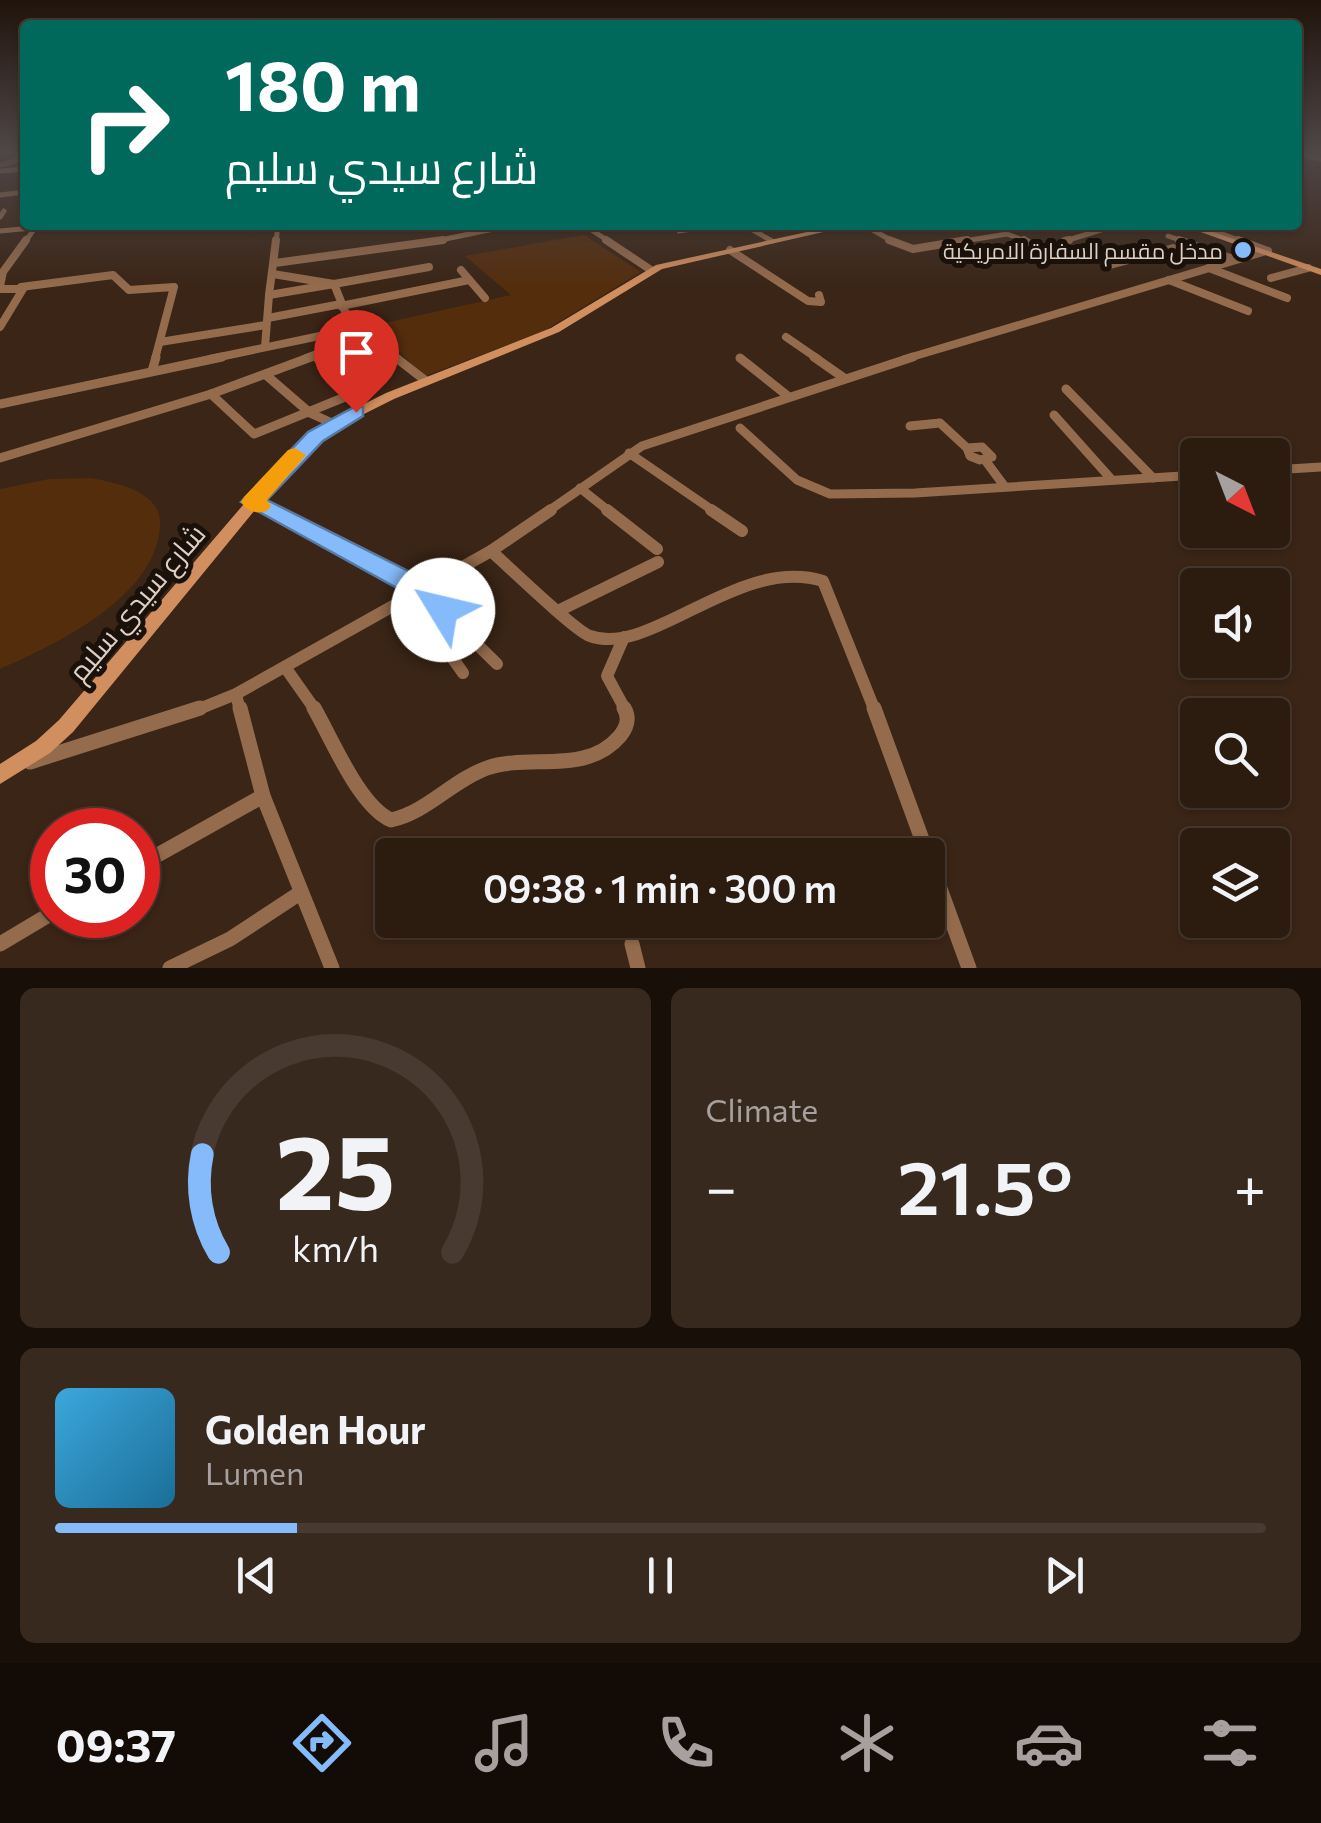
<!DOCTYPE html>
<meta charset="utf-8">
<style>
:root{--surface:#2c1c10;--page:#38291e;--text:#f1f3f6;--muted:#a6a19f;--line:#483a30;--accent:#85bbfb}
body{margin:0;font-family:Commissioner,Cairo,sans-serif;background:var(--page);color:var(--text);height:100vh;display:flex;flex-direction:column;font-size:38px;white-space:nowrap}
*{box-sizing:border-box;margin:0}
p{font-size:32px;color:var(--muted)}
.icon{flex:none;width:55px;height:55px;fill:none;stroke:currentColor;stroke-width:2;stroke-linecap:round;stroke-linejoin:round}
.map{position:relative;height:968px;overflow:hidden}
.drawer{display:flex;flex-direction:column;gap:20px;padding:20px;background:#180f09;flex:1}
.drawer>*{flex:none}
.hud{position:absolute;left:20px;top:20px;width:1282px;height:210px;border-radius:10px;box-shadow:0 2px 8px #0004,0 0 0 2px var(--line);background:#00695c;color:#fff;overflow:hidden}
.needle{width:65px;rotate:138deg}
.controls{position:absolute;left:1180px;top:438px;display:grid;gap:20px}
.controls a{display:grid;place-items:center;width:110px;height:110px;border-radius:10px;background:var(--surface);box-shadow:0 2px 8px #0004,0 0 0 2px var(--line);font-size:50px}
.speed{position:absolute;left:30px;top:808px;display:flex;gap:20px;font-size:50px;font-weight:700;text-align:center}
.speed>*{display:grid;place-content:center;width:130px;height:130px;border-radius:50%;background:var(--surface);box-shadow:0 2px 8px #0004,0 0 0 2px var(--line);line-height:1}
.speed .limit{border:15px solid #d22;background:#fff;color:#111}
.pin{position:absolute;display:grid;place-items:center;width:85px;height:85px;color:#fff;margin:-102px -42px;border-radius:50% 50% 50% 0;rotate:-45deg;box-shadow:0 0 10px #0007}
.pin .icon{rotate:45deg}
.me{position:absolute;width:110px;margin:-55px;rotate:306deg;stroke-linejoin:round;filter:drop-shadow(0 0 8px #0008)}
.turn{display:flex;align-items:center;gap:35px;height:210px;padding:0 40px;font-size:45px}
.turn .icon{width:130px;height:130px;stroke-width:2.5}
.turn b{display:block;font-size:70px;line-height:85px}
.big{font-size:75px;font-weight:600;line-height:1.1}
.drawer .tile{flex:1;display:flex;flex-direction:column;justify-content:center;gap:15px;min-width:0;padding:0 35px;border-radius:15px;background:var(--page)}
.drawer .dial{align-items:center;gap:0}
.dial svg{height:260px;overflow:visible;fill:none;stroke:var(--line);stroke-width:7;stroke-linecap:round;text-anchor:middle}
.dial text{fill:var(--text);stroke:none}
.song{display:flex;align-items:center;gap:30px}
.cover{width:120px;height:120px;border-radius:15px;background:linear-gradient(135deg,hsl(200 70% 55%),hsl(200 70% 35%))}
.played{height:10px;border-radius:5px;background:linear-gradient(90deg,var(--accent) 20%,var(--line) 20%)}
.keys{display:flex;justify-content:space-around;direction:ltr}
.heat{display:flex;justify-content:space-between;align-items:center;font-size:55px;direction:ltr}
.drawer .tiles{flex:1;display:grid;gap:20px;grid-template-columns:1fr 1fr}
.tile:last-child{grid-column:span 2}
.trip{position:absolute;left:375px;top:838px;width:570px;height:100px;border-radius:10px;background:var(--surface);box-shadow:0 2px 8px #0004,0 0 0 2px var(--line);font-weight:600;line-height:100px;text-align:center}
.tabs{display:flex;height:160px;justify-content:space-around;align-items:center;background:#120b06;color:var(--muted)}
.tabs .icon{width:70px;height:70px}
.tabs .active{color:var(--accent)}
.tabs b{font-size:45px;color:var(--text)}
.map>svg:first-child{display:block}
.green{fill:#542d0d}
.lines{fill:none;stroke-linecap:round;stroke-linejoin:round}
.street-far4{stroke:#946b4d;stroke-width:5}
.street-far3{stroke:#946b4d;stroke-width:8}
.street-far2{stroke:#946b4d;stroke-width:9}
.street-far1{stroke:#946b4d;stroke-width:12}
.street{stroke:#946b4d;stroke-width:15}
.secondary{fill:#d18e5e;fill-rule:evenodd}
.route{fill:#85bbfb;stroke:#567aa3;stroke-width:2.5}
.slow{fill:#f59e0b}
.poi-dot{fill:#85bbfb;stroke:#1a110a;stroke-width:4}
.labels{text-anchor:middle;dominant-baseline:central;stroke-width:10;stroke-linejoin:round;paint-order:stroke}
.far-poi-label{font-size:22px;fill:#ded0c6;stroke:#1a110a;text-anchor:end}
.street-label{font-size:28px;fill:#ded0c6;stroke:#1a110a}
</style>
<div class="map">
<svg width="1321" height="968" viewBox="0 0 1321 968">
<rect width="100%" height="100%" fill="#3a2516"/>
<g class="green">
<path d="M584 235 641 272 542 332 425 376 371 326 511 295 465 256Z"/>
<path d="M91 478C117 483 162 491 160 526 156 597 57 644 0 669V489L49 479Z"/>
</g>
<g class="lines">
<g class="street-far4">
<path d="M1298 153 1321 159"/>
<path d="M0 165 18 160 19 151"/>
<path d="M0 171 25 169"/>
<path d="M0 195 25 192"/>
<path d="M0 217 4 211"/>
<path d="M584 225 610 242"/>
<path d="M744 225 772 241"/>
<path d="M864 225 894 242"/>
<path d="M1198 225 1244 242"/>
<path d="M0 231 64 225"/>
<path d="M679 231 716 225"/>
<path d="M1168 236 1186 242"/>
<path d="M1065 241 1117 225"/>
<path d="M25 242 35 228"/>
<path d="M276 242 278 225"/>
<path d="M431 242 513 225"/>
<path d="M958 242 1007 234 1028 242"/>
</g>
<g class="street-far3">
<path d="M606 240 651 270"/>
<path d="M889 240 913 249 967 240"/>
<path d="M1024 240 1035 247"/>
<path d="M1179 240 1233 259"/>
<path d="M1238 240 1268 251"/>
<path d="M1065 241 1069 240"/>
<path d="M730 250 808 301 821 302 819 295"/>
<path d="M275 263 443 240"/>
<path d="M1110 265 1173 248 1219 264"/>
<path d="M1209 268 1287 298"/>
<path d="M461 270 485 298"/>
<path d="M273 274 334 284 429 267"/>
<path d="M1271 278 1308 268"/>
<path d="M1169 280 1248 311"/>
<path d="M0 286 3 272 26 240"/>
<path d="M21 287 113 275 129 290 174 287 155 359"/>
<path d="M0 289H23L0 327"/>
<path d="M269 295 276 240"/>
<path d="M341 306 469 280"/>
<path d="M268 318 341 304"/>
<path d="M786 337 818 359"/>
<path d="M160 342 266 325"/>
<path d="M265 347 269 295 334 284 352 329"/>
<path d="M210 359 358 328 398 359"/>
<path d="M304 359C326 351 343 339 360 359"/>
<path d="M318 359 354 352"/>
<path d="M905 359 1263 252"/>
</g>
<g class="street-far2">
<path d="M395 357 426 381"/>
<path d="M814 357 844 378"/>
<path d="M740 358 789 397"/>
<path d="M318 359 329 357"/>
<path d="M152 371 156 357"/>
<path d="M266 375 310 413 334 424"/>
<path d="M1066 389 1153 478"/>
<path d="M211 394 254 434 372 386 377 379 358 357"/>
<path d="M211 394 311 357"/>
<path d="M0 404 222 357"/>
<path d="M1054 415 1112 480"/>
<path d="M910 426 940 423 967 448"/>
<path d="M740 428 797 480 830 494 915 493 1198 475"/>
<path d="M982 447 992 457 980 460 970 456 967 448Z"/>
<path d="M629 453 715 512"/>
<path d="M0 458 211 394"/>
<path d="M985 460 1005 487"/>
<path d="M1272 470 1321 467"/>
<path d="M580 488 610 512"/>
<path d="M252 502 271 512"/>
<path d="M547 512 642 446 913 357"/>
</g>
<g class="street-far1">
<path d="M267 510 422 590 497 664"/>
<path d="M607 510 657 549"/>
<path d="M711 510 742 531"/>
<path d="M491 551C508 566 575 631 590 636 651 658 738 555 823 581L875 711"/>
<path d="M560 610 658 562"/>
<path d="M463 631 444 646 463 673"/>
<path d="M624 637 607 676 626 711"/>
<path d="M285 667 316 711"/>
<path d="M236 694 240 711"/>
<path d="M194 711 236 694 491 551 551 510"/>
</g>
<g class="street">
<path d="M240 708 263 796 332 968"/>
<path d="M314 708C332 739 359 806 391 820 426 813 453 780 487 768 530 753 586 776 620 736 627 727 630 718 624 708"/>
<path d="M874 708 969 968"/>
<path d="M30 762 200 708"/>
<path d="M138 866 263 796"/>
<path d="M0 944 52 913"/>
<path d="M632 944 638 968"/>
<path d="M170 968 230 939 300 893"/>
</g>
<g class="secondary">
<path d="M839 225H854L662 269 559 332 394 399 338 427 277 483 73 732 50 753 0 784V764L36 741 59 720 267 477 330 421 386 393 551 328 656 265Z"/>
<path d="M1181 225H1193L1321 269V275Z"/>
</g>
</g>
<linearGradient id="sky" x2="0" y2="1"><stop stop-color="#20140c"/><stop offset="0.53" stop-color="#4f4647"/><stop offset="1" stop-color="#4f4647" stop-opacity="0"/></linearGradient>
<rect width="1321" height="287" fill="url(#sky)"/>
<path class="route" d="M356 406 363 407V416L323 441 267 500 432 583 456 610 452 617H433L413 597 241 502 308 432Z"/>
<path class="slow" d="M295 448 306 455 267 500 271 506 267 511C257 514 247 512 241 502L244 497 288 450Z"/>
<circle class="poi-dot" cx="1243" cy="250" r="10"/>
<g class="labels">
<g class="far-poi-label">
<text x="1223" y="250">مدخل مقسم السفارة الامريكية</text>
</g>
<g class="street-label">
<text transform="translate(136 602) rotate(-50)">شارع سيدي سليم</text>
</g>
</g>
</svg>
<div class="controls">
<a><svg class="needle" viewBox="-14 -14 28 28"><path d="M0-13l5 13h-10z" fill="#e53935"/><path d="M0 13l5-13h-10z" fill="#a6a19f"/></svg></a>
<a><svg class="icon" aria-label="sound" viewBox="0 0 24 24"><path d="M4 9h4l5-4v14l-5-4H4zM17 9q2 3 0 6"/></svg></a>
<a><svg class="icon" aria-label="search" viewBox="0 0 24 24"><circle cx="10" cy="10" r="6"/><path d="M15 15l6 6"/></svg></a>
<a><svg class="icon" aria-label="layers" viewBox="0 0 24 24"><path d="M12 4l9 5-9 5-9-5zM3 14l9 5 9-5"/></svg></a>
</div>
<div class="speed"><div class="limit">30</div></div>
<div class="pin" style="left:356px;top:412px;background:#d93025"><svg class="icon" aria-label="arrive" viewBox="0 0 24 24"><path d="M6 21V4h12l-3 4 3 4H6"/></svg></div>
<svg class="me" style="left:443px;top:610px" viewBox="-20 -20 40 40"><circle r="19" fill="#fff"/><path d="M0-13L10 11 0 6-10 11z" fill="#85bbfb"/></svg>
<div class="trip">09:38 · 1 min · 300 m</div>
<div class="hud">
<div class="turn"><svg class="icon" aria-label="right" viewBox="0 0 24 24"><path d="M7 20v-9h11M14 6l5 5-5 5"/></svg><div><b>180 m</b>شارع سيدي سليم</div></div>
</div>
</div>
<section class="drawer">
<div class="tiles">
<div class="tile dial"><svg viewBox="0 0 100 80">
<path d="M14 69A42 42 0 1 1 86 69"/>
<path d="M14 69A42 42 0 0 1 9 39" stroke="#85bbfb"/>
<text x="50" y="56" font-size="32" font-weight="700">25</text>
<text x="50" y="72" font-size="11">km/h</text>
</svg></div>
<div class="tile"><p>Climate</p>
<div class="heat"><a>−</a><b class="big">21.5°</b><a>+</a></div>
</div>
<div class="tile">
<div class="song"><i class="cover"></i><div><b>Golden Hour</b><p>Lumen</p></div></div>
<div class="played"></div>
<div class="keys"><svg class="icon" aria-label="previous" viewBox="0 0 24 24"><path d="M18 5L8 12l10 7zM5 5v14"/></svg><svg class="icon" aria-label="pause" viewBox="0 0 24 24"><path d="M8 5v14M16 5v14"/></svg><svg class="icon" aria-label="next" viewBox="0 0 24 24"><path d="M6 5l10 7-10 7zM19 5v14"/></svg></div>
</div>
</div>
</section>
<nav class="tabs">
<b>09:37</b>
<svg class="icon active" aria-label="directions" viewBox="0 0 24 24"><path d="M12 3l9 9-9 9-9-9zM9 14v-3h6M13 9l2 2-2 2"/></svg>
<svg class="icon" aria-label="music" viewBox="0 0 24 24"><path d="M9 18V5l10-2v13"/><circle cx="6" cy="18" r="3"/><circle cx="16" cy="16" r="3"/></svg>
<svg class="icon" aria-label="phone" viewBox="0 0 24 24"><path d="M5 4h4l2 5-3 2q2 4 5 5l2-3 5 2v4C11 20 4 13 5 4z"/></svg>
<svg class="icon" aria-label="climate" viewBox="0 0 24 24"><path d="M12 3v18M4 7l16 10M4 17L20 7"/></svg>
<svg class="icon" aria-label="car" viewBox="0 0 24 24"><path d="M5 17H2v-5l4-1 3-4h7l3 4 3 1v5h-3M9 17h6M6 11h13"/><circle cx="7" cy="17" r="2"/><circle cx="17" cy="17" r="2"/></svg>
<svg class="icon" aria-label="filters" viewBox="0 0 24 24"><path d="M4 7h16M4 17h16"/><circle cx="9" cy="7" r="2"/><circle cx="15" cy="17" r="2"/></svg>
</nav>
